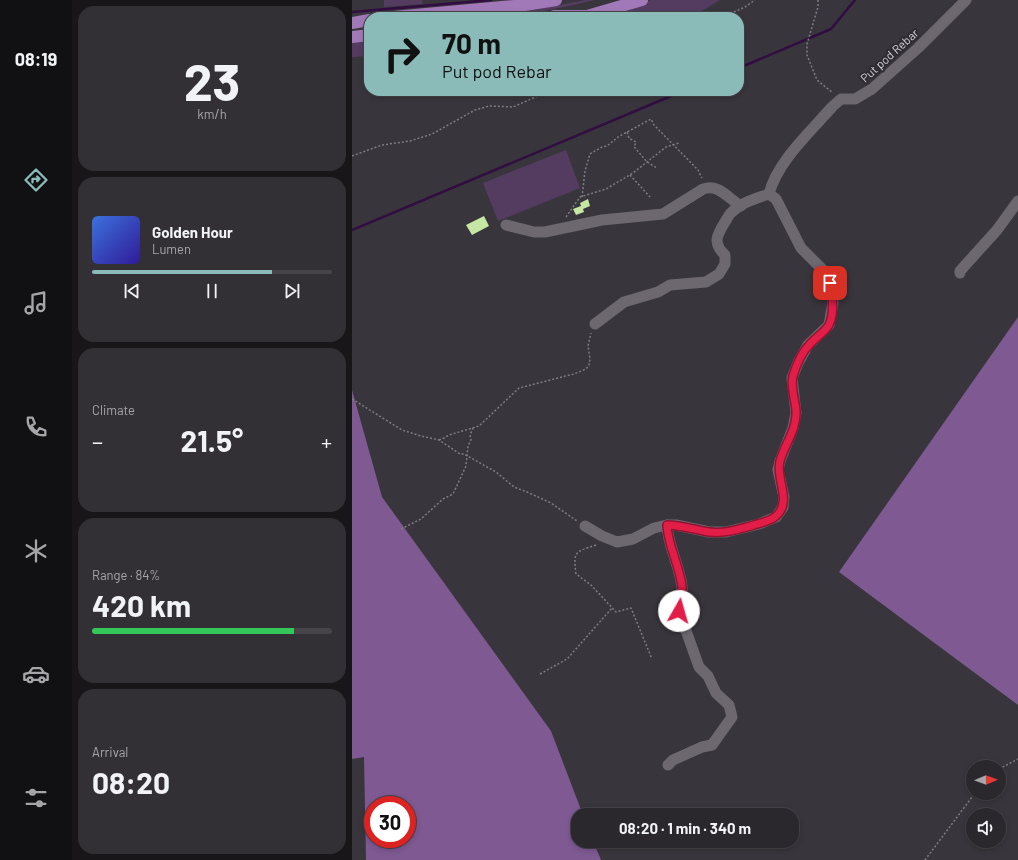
<!DOCTYPE html>
<meta charset="utf-8">
<style>
:root{--surface:#2b282d;--page:#333035;--text:#f1f3f6;--muted:#a6a6aa;--line:#474449;--accent:#8bbbb9}
body{margin:0;font-family:Barlow,sans-serif;background:var(--page);color:var(--text);height:100vh;display:flex;flex-direction:column;font-size:15px;white-space:nowrap}
*{box-sizing:border-box;margin:0}
p{font-size:13px;color:var(--muted)}
.icon{flex:none;width:22px;height:22px;fill:none;stroke:currentColor;stroke-width:2;stroke-linecap:round;stroke-linejoin:round}
.map{position:relative;flex:1;overflow:hidden}
.side{display:flex;flex-direction:column;gap:6px;padding:6px;background:#181619;width:280px}
.side>*{flex:none}
.top-card{position:absolute;left:12px;top:12px;width:380px;height:84px;border-radius:16px;box-shadow:0 2px 6px #0003,0 0 0 1px var(--line);background:#8bbbb9;color:#111;overflow:hidden}
.needle{width:26px;rotate:89deg}
.controls{position:absolute;left:614px;top:760px;display:grid;gap:8px}
.controls a{display:grid;place-items:center;width:40px;height:40px;border-radius:50%;background:var(--surface);box-shadow:0 2px 6px #0003,0 0 0 1px var(--line);font-size:20px}
.speed{position:absolute;left:12px;top:796px;display:flex;gap:8px;font-size:20px;font-weight:700;text-align:center}
.speed>*{display:grid;place-content:center;width:52px;height:52px;border-radius:50%;background:var(--surface);box-shadow:0 2px 6px #0003,0 0 0 1px var(--line);line-height:1}
.speed .limit{border:6px solid #d22;background:#fff;color:#111}
.pin{position:absolute;display:grid;place-items:center;width:34px;height:34px;color:#fff;margin:-17px;border-radius:8px;box-shadow:0 2px 6px #0006}
.me{position:absolute;width:44px;margin:-22px;rotate:7deg;stroke-linejoin:round;filter:drop-shadow(0 0 3px #0008)}
.turn{display:flex;align-items:center;gap:14px;height:84px;padding:0 12px;font-size:18px}
.turn .icon{width:52px;height:52px;stroke-width:2.5}
.turn b{display:block;font-size:28px;line-height:34px}
.big{font-size:30px;font-weight:700;line-height:1.1}
.side .card{flex:1;display:flex;flex-direction:column;justify-content:center;gap:6px;min-width:0;padding:0 14px;border-radius:16px;background:var(--page)}
.side .dial{align-items:center;gap:0}
.dial b{font-size:52px;line-height:1}
.song{display:flex;align-items:center;gap:12px}
.cover{width:48px;height:48px;border-radius:6px;background:linear-gradient(135deg,hsl(220 70% 55%),hsl(250 70% 35%))}
.played{height:4px;border-radius:2px;background:linear-gradient(90deg,var(--accent) 75%,var(--line) 75%)}
.keys{display:flex;justify-content:space-around;direction:ltr}
.heat{display:flex;justify-content:space-between;align-items:center;font-size:22px;direction:ltr}
.charge{height:6px;border-radius:3px;background:linear-gradient(90deg,#34c759 84%,var(--line) 0)}
.trip{position:absolute;left:219px;top:808px;width:228px;height:40px;border-radius:16px;background:var(--surface);box-shadow:0 2px 6px #0003,0 0 0 1px var(--line);font-weight:700;line-height:40px;text-align:center}
main{display:flex;flex:1;min-height:0}
.menu{display:flex;flex-direction:column;width:72px;justify-content:space-around;align-items:center;background:#111012;color:var(--muted)}
.menu .icon{width:28px;height:28px}
.menu .on{color:var(--accent)}
.menu b{font-size:18px;color:var(--text)}
.map>svg:first-child{display:block}
.green{fill:#543c60}
.forest{fill:#7e5992;fill-rule:evenodd}
.lines{fill:none;stroke-linecap:round;stroke-linejoin:round}
.stream{stroke:#310d41;stroke-width:2.5}
.building{fill:#c6e7a3}
.path{stroke:#7f7c82;stroke-width:1.5;stroke-dasharray:2 2;stroke-linecap:butt}
.minor{stroke:#6d6870;stroke-width:11}
.highway{stroke:#a279b8;stroke-width:12}
.route-casing{stroke:#92132f;stroke-width:10}
.route{stroke:#e11d48;stroke-width:7}
.labels{text-anchor:middle;dominant-baseline:central;stroke-width:4;stroke-linejoin:round;paint-order:stroke}
.street-label{font-size:12px;fill:#d2d0d4;stroke:#2f2b32}
</style>
<main>
<nav class="menu">
<b>08:19</b>
<svg class="icon on" aria-label="directions" viewBox="0 0 24 24"><path d="M12 3l9 9-9 9-9-9zM9 14v-3h6M13 9l2 2-2 2"/></svg>
<svg class="icon" aria-label="music" viewBox="0 0 24 24"><path d="M9 18V5l10-2v13"/><circle cx="6" cy="18" r="3"/><circle cx="16" cy="16" r="3"/></svg>
<svg class="icon" aria-label="phone" viewBox="0 0 24 24"><path d="M5 4h4l2 5-3 2q2 4 5 5l2-3 5 2v4C11 20 4 13 5 4z"/></svg>
<svg class="icon" aria-label="climate" viewBox="0 0 24 24"><path d="M12 3v18M4 7l16 10M4 17L20 7"/></svg>
<svg class="icon" aria-label="car" viewBox="0 0 24 24"><path d="M5 17H2v-5l4-1 3-4h7l3 4 3 1v5h-3M9 17h6M6 11h13"/><circle cx="7" cy="17" r="2"/><circle cx="17" cy="17" r="2"/></svg>
<svg class="icon" aria-label="filters" viewBox="0 0 24 24"><path d="M4 7h16M4 17h16"/><circle cx="9" cy="7" r="2"/><circle cx="15" cy="17" r="2"/></svg>
</nav>
<section class="side">
<div class="card dial"><b>23</b><p>km/h</p></div>
<div class="card">
<div class="song"><i class="cover"></i><div><b>Golden Hour</b><p>Lumen</p></div></div>
<div class="played"></div>
<div class="keys"><svg class="icon" aria-label="previous" viewBox="0 0 24 24"><path d="M18 5L8 12l10 7zM5 5v14"/></svg><svg class="icon" aria-label="pause" viewBox="0 0 24 24"><path d="M8 5v14M16 5v14"/></svg><svg class="icon" aria-label="next" viewBox="0 0 24 24"><path d="M6 5l10 7-10 7zM19 5v14"/></svg></div>
</div>
<div class="card"><p>Climate</p>
<div class="heat"><a>−</a><b class="big">21.5°</b><a>+</a></div>
</div>
<div class="card"><p>Range · 84%</p><b class="big">420 km</b><div class="charge"></div></div>
<div class="card"><p>Arrival</p><b class="big">08:20</b></div>
</section>
<div class="map">
<svg width="666" height="860" viewBox="0 0 666 860">
<rect width="100%" height="100%" fill="#39353c"/>
<g class="green">
<path d="M32 0H70L71 4 32 7Z"/>
<path d="M233 0H243C206 9 167 17 128 17L129 16 181 10Z"/>
<path d="M299 0H368L340 17H246Z"/>
<path d="M17 40V56L0 57V43Z"/>
<path d="M214 150 228 188 146 221 131 183Z"/>
</g>
<g class="forest">
<path d="M666 317V705L487 572Z"/>
<path d="M0 390 30 497 199 731 231 815H226V841H241L249 860H14L12 757 0 759ZM21 805H55V839H21Z"/>
</g>
<g class="lines">
<g class="stream">
<path d="M0 12 139 0"/>
<path d="M387 68 479 29 503 0"/>
<path d="M0 230 331 91"/>
</g>
</g>
<g class="building">
<path d="M236 199 238 206 231 209 232 212 224 215 221 209 229 206 228 203Z"/>
<path d="M132 216 137 226 120 235 114 225Z"/>
</g>
<g class="lines">
<g class="path">
<path d="M466 0V7L455 44V55L465 80 481 93"/>
<path d="M371 17 393 7 403 0"/>
<path d="M275 132 277 138 284 142 282 147 284 149 295 162 305 168"/>
<path d="M0 156 30 145 58 141 80 134 123 110 137 106 161 107 197 91"/>
<path d="M278 175 298 197"/>
<path d="M230 197 233 171 238 154 250 147 255 146 266 137 299 119 302 125 346 170 350 178"/>
<path d="M214 217 228 197 254 189 281 173 314 147 327 143"/>
<path d="M0 399 50 430 69 436 87 440 108 454H112L144 472 162 487 175 492 199 503 225 521"/>
<path d="M87 440 92 438 97 435 127 426 167 388 222 374 234 369 237 365 238 359 236 346 239 333"/>
<path d="M49 529 69 519 91 499 101 494 114 466 116 446 119 440 118 435 121 428"/>
<path d="M244 545C223 552 221 551 224 574L239 585 264 612 279 608 300 659"/>
<path d="M188 674 215 659 260 608"/>
<path d="M647 769 666 759"/>
<path d="M573 860 623 793"/>
</g>
<g class="minor">
<path d="M154 225 182 232H193L250 220 311 214 351 189C366 183 377 199 389 206"/>
<path d="M608 273V271L645 230 666 201"/>
<path d="M243 324 272 302 306 292 318 285 354 282 367 274 373 264V255C360 243 365 235 373 222 375 219 377 214 380 212 390 202 405 198 417 194 425 162 458 132 480 107L489 99H503L520 89 566 48 614 0"/>
<path d="M315 525C316 547 328 566 330 587 331 596 326 600 327 611L347 667 356 676 364 693 377 705 380 717 360 745 350 747 321 760 316 765"/>
<path d="M233 526 250 536 265 542 281 539 302 528 315 525H324L357 532H374L407 524 424 517 431 507 432 497 426 470 428 461 441 428 444 413 440 378 446 363 456 345 477 325 481 303 478 283 471 270 449 248 424 199 417 194"/>
</g>
<g class="highway">
<path d="M202 16H235L290 0"/>
<path d="M41 17 173 5 204 0"/>
<path d="M0 23 17 20"/>
<path d="M0 37 17 35"/>
</g>
</g>
<g class="lines">
<g class="route-casing">
<path id="route" d="M327 611C325 600 331 596 330 587 328 566 316 547 315 525 329 525 343 530 357 532 373 534 387 529 402 525 408 523 419 521 424 516 441 501 423 479 428 461 432 446 445 429 444 412 444 401 438 388 441 376 444 366 450 352 458 344 463 338 473 332 477 325 483 312 480 296 478 283"/>
</g>
<use href="#route" class="route"/>
</g>
<g class="labels">
<g class="street-label">
<text transform="translate(537 55) rotate(-42)">Put pod Rebar</text>
</g>
</g>
</svg>
<div class="controls">
<a><svg class="needle" viewBox="-14 -14 28 28"><path d="M0-13l5 13h-10z" fill="#e53935"/><path d="M0 13l5-13h-10z" fill="#a6a6aa"/></svg></a>
<a><svg class="icon" aria-label="sound" viewBox="0 0 24 24"><path d="M4 9h4l5-4v14l-5-4H4zM17 9q2 3 0 6"/></svg></a>
</div>
<div class="speed"><div class="limit">30</div></div>
<div class="pin" style="left:478px;top:283px;background:#d93025"><svg class="icon" aria-label="arrive" viewBox="0 0 24 24"><path d="M6 21V4h12l-3 4 3 4H6"/></svg></div>
<svg class="me" style="left:327px;top:611px" viewBox="-20 -20 40 40"><circle r="19" fill="#fff"/><path d="M0-13L10 11 0 6-10 11z" fill="#e11d48"/></svg>
<div class="trip">08:20 · 1 min · 340 m</div>
<div class="top-card">
<div class="turn"><svg class="icon" aria-label="right" viewBox="0 0 24 24"><path d="M7 20v-9h11M14 6l5 5-5 5"/></svg><div><b>70 m</b>Put pod Rebar</div></div>
</div>
</div>
</main>
